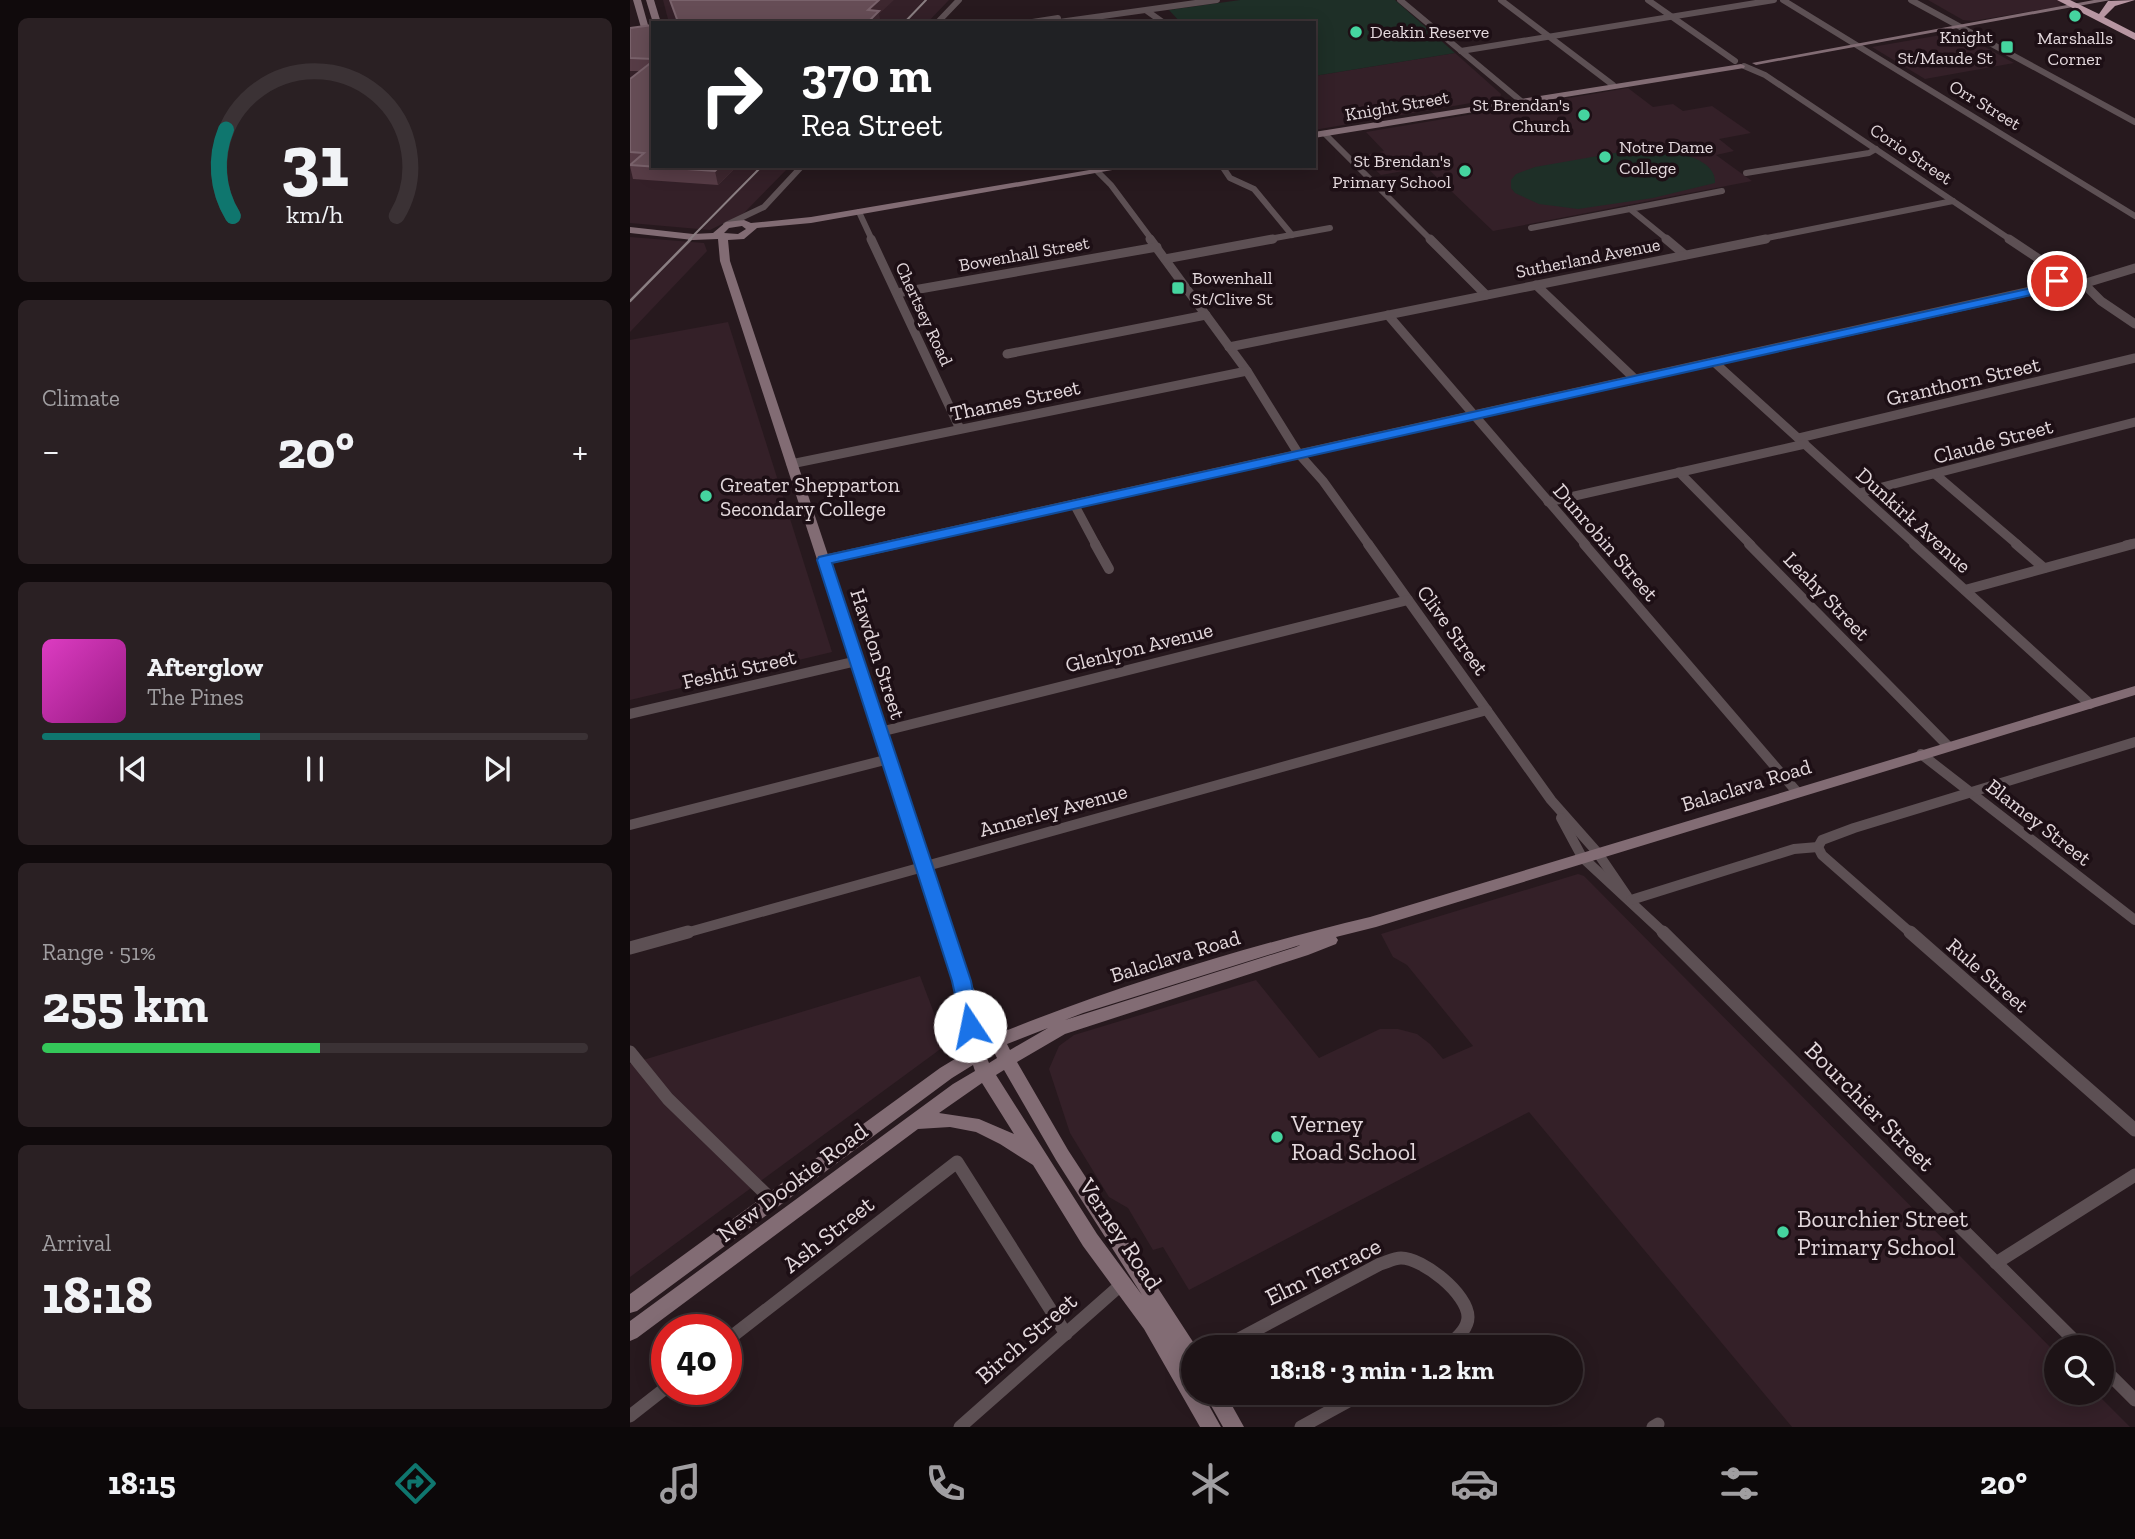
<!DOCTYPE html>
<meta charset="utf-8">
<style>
:root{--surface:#1d1316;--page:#2a2023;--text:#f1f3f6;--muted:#a09ea1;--line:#3b3235;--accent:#0f766e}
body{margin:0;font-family:"Zilla Slab",serif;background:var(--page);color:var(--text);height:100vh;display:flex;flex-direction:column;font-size:26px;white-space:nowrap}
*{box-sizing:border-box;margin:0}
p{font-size:23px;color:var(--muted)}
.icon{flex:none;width:38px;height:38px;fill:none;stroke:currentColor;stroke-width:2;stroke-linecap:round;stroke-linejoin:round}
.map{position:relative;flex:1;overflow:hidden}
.details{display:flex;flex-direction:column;gap:18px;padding:18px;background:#100a0c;width:630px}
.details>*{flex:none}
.banner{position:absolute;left:21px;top:21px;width:665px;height:147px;border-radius:0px;box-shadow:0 4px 18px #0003,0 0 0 2px var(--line);background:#202124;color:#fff;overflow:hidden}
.controls{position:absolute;left:1414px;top:1335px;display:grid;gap:14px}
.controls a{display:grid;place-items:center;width:70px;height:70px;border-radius:50%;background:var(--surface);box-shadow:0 4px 18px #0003,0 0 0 2px var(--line);font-size:35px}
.speed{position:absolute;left:21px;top:1314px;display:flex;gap:14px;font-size:35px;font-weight:700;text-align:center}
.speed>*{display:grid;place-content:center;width:91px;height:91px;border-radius:50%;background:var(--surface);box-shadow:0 4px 18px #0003,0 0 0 2px var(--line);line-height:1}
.speed .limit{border:10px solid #d22;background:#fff;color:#111}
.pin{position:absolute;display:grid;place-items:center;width:60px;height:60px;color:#fff;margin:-30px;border:4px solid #fff;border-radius:50%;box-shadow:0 2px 7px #0007}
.me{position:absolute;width:77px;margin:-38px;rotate:349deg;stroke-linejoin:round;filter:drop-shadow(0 0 5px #0008)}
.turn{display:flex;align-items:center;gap:24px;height:147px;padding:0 35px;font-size:32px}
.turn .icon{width:91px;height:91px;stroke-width:2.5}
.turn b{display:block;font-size:49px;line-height:60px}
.big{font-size:52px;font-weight:700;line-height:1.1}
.details .tile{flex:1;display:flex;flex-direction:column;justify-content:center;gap:10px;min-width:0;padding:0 24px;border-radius:10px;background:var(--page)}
.details .dial{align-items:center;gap:0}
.dial svg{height:182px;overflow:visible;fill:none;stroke:var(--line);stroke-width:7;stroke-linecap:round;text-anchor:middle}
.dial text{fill:var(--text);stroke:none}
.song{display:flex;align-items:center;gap:21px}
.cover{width:84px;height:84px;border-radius:10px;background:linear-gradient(135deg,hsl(310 70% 55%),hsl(310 70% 35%))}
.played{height:7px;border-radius:4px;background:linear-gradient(90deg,var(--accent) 40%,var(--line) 40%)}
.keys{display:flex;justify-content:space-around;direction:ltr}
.heat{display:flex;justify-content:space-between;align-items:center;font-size:38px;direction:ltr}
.charge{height:10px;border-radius:5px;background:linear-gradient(90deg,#34c759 51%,var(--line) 0)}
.trip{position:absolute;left:551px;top:1335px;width:402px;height:70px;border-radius:35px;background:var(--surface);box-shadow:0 4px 18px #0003,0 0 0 2px var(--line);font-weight:700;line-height:70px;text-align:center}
.dock{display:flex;height:112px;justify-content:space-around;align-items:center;background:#0c0809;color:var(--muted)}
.dock .icon{width:49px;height:49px}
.dock .current{color:var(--accent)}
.dock b{font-size:32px;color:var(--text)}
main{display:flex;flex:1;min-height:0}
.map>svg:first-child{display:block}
.built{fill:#342028}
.green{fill:#1e2f27}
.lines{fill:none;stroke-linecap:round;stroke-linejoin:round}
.street-far3{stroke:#5d5054;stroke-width:6}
.street-far2{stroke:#5d5054;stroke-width:9}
.street-far1{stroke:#5d5054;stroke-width:10}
.street{stroke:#5d5054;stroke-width:13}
.secondary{fill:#826c74;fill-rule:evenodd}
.highway{fill:#b796a2;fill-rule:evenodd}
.rail-far1{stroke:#8a7e82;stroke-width:2}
.rail{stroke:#8a7e82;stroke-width:2.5}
.wall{fill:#573c46}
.shaded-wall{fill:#3d272f}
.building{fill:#664d56;stroke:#79626b;stroke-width:2}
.route{fill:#1a73e8;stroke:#114b97;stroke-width:2}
.poi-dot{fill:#45d49f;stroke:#1d0f15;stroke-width:2.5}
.labels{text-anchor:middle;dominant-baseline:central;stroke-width:7;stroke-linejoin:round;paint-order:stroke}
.far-poi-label{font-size:18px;fill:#e3d8dc;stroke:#1d0f15;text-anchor:start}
.far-street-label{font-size:18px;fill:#e3d8dc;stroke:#1d0f15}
.street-label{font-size:21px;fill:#e3d8dc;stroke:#1d0f15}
.poi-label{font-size:21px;fill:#e3d8dc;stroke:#1d0f15;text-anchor:start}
.near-street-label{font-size:24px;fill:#e3d8dc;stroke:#1d0f15}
.near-poi-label{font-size:24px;fill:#e3d8dc;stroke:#1d0f15;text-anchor:start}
</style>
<main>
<section class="details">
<div class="tile dial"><svg viewBox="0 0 100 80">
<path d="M14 69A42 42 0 1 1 86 69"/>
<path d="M14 69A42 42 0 0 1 11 31" stroke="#0f766e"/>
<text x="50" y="56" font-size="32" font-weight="700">31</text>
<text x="50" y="72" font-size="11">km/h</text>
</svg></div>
<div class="tile"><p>Climate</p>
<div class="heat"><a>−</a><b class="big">20°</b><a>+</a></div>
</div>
<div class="tile">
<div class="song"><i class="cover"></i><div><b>Afterglow</b><p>The Pines</p></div></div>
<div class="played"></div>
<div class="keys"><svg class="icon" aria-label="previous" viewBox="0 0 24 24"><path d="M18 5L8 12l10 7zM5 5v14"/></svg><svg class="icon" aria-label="pause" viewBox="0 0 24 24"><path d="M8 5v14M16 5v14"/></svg><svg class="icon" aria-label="next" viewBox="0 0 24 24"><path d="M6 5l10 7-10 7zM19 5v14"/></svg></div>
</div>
<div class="tile"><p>Range · 51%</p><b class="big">255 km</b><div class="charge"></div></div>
<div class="tile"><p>Arrival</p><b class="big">18:18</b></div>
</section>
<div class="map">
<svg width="1505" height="1427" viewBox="0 0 1505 1427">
<rect width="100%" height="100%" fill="#27191e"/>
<g class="built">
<path d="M33 0H319L297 23H39Z"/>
<path d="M1298 0H1450L1429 4 1433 6 1343 21 1333 20Z"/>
<path d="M1328 32 1384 63 1295 79 1242 47Z"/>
<path d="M23 38V166H160L114 213 80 230 0 223V41Z"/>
<path d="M825 53 871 94 870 98 684 130V76Z"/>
<path d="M998 88 1023 107 1043 104 1053 111 1082 106 1121 133 1089 139 1104 151 1086 155 1122 181 863 231 796 167 751 175 730 156 754 151 736 132Z"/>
<path d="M0 237 74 243 77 251 0 332Z"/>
<path d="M98 322 202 652 0 700V340Z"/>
<path d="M948 874 954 876 1426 1353V1393H1466L1500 1427H1162L899 1112 559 1290 533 1247 523 1250 498 1208 479 1197 440 1133 419 1069 429 1046 444 1035 626 980 689 1058 750 1029H768L787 1034 800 1044 813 1059 843 1046 777 965 763 957 751 934Z"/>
<path d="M290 976 316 1045 0 1277V1064Z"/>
</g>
<g class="green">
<path d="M610 0H765L825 53 684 76V23H551L539 10Z"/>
<path d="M1002 150C1023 148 1086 152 1085 183L1023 198 948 209 909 204 885 193 881 188V180L886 174 905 167Z"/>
</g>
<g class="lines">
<g class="street-far3">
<path d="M770 0 891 101"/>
<path d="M871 0 983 85"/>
<path d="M1018 0 1105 61"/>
<path d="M1153 0 1505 216"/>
<path d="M1281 0 1505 122"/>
<path d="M517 11 534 23"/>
<path d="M307 23 329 0"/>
<path d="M396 23 428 18"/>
<path d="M422 23 587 0"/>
<path d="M831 51 1144 0"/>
<path d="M1114 66 1135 75 1381 240"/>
<path d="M695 134 801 240"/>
<path d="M592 166 600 178 624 189 662 235"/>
<path d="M468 172 481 185 522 240"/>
<path d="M1116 173 1239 153 1246 149"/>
<path d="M229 212 242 240"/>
<path d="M96 225 134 207 172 166"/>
<path d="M901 228 1000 209"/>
<path d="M634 240 700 228"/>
<path d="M1038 240 1000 209 1092 191"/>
<path d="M1127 240 1323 201"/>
</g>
<g class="street-far2">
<path d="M241 239 330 429"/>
<path d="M520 239 617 371 668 453 693 481 739 545"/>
<path d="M800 239 856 295"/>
<path d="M1036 239 1055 255"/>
<path d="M1379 239 1409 259 1442 275"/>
<path d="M535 259 643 239"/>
<path d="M1456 283 1505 268"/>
<path d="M906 285 1005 379"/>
<path d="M1455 285 1471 301 1505 324"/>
<path d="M267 293 527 247"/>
<path d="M758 315 956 545"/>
<path d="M599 347 1136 239"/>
<path d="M377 354 576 315"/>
<path d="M1084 362 1286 545"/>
<path d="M1169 438 1505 358"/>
<path d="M161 464 617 371"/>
<path d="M1049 472 1121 545"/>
<path d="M1305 474 1388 545"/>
<path d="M1229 493 1505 422"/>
<path d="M918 502 1175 444"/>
<path d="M444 504 466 545"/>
<path d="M259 545 1401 291 1439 287"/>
<path d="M1496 545 1505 543"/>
</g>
<g class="street-far1">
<path d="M465 544 479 569"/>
<path d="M738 544 921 800 967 852 997 896"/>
<path d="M954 544 1167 792"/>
<path d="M1119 544 1318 746"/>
<path d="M1284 544 1460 704"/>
<path d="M1386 544 1414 568"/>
<path d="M194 560 267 544"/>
<path d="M1335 590 1503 544"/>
<path d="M0 714 227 661"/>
<path d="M250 732 778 600"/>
<path d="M1291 754 1505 920"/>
<path d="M931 818 952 857 1035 934"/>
<path d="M0 825 259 759"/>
<path d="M1188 847 1192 855 1282 934"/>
<path d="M1001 900 1164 849 1188 847 1192 840 1224 828 1505 742"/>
<path d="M52 934 857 710"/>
</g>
<g class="street">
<path d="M1033 932 1452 1348"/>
<path d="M1280 932 1505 1130"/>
<path d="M0 948 58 932"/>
<path d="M0 1052 38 1099 143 1201"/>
<path d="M1366 1263 1505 1175"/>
<path d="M96 1341 327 1162 436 1334"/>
<path d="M592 1348 750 1264C757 1262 764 1258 771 1258 793 1258 838 1294 838 1317 838 1330 824 1340 816 1348"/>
<path d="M1472 1367 1505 1400"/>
<path d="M0 1416 37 1387"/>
<path d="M330 1427 493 1283"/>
<path d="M671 1427 733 1393"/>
<path d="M1023 1427 1028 1424"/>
</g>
<g class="secondary">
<path d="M3 0H11L20 32 9 38H3V34L12 31Z"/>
<path d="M16 0H24L31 23H23Z"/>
<path d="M1464 0H1481L1126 65 1122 63Z"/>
<path d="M1111 64 1115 66 1114 68 684 138V132Z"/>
<path d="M483 166H505L181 223 127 228 114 239 98 240 100 261 341 984 370 1033C490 985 614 947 740 917L1505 686V695L746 927 706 937 708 940 706 944 678 955 435 1034 387 1062 438 1150 567 1348H564V1369L557 1366 552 1359 564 1378V1393H572L591 1427H570L514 1329 453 1246 403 1165 370 1144 346 1132 320 1127 288 1129 7 1338 0 1341V1321L323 1084 345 1071 343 1065 322 1078 7 1311 0 1313V1294L310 1068 338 1051 324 981 90 261 88 239 63 240 0 233V227L63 234 83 233 96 222 114 220 121 223 181 217ZM112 226 116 229 108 234 94 233 99 228ZM670 945 666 947 435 1020 453 1013ZM350 1028 356 1039 353 1041ZM418 1028 380 1050 377 1044ZM364 1052 367 1058 359 1063 356 1056ZM374 1070 426 1160 512 1295 467 1234 366 1075ZM352 1083 384 1134 349 1119 309 1113Z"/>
<path d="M574 1393H595L614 1427H593Z"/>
</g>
<path class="highway" d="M1427 0H1440L1469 14 1478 1 1505 0 1485 6 1474 17 1505 33V40Z"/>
<g class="rail-far1">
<path d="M274 23 296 0"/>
<path d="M59 240 132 166"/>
</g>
<path class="rail" d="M0 301 61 239"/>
</g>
<path class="wall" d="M23 25V166H107L88 185 3 179 0 166V79L10 71H0V28Z"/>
<g class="shaded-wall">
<path d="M249 0H264L249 14 251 23H237L238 10Z"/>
<path d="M90 166H107L88 185 85 171Z"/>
</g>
<g class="building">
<path d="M40 0H249L238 10 249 11 237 23H40L48 22Z"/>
<path d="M23 25V59L0 58V28Z"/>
<path d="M23 61V166H90L85 171 0 165 14 153 0 152V79Z"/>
</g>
<path class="route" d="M1427 278 1431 279V284L1401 295 202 563 341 981 350 1026 347 1031 340 1034 333 1031 322 981 187 560 189 557 1397 289Z"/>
<g class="poi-dot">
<circle cx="1445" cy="16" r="7"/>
<circle cx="726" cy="32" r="7"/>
<rect x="1370" y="40" width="14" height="14" rx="3.5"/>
<circle cx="954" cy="115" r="7"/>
<circle cx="975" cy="157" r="7"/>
<circle cx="835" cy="171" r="7"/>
<rect x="541" y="281" width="14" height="14" rx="3.5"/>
<circle cx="76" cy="496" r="7"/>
<circle cx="647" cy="1137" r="7"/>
<circle cx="1153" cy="1232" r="7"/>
</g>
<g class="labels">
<g class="far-poi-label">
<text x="740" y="32">Deakin Reserve</text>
<text x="1363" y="37" text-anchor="end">Knight<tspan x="1363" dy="21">St/Maude St</tspan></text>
<text x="1445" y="38" text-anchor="middle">Marshalls<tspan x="1445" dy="21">Corner</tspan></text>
<text x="940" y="105" text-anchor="end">St Brendan's<tspan x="940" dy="21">Church</tspan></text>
<text x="989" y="147">Notre Dame<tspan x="989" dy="21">College</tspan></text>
<text x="821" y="161" text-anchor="end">St Brendan's<tspan x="821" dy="21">Primary School</tspan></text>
<text x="562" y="278">Bowenhall<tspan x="562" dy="21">St/Clive St</tspan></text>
</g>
<g class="far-street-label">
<text transform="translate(1355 105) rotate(31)">Orr Street</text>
<text transform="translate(767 106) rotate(-10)">Knight Street</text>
<text transform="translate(1281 154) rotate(34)">Corio Street</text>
<text transform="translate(394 254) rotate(-10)">Bowenhall Street</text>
<text transform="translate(958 258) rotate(-11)">Sutherland Avenue</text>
<text transform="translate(294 314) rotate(65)">Chertsey Road</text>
</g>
<g class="street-label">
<text transform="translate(1333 381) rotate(-13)">Granthorn Street</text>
<text transform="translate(385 400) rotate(-12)">Thames Street</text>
<text transform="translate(1363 441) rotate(-15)">Claude Street</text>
<text transform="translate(1284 520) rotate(42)">Dunkirk Avenue</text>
<text transform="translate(976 542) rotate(49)">Dunrobin Street</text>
<text transform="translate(1197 596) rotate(46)">Leahy Street</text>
<text transform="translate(823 630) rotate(54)">Clive Street</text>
<text transform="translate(509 647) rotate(-14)">Glenlyon Avenue</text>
<text transform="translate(248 654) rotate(72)">Hawdon Street</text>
<text transform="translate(109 669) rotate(-13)">Feshti Street</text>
<text transform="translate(1116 785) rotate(-17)">Balaclava Road</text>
<text transform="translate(423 810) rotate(-15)">Annerley Avenue</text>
<text transform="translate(1409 822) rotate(38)">Blamey Street</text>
<text transform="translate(545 956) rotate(-17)">Balaclava Road</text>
<text transform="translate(1358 975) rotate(41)">Rule Street</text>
</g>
<g class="poi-label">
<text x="90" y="484">Greater Shepparton<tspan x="90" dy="24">Secondary College</tspan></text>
</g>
<g class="near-street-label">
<text transform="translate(1240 1106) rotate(45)">Bourchier Street</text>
<text transform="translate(162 1182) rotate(-37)">New Dookie Road</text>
<text transform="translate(198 1234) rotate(-38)">Ash Street</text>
<text transform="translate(491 1234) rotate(56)">Verney Road</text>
<text transform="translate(693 1271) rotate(-26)">Elm Terrace</text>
<text transform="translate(396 1338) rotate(-41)">Birch Street</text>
</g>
<g class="near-poi-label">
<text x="661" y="1123">Verney<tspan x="661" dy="28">Road School</tspan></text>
<text x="1167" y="1218">Bourchier Street<tspan x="1167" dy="28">Primary School</tspan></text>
</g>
</g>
</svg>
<div class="controls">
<a><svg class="icon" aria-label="search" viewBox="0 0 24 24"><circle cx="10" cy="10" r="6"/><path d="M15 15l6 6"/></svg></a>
</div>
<div class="speed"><div class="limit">40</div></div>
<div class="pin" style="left:1427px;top:281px;background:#d93025"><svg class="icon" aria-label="arrive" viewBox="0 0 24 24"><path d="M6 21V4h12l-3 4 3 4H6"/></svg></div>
<svg class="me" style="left:340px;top:1026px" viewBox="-20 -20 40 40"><circle r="19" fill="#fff"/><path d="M0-13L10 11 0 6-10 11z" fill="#1a73e8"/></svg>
<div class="trip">18:18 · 3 min · 1.2 km</div>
<div class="banner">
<div class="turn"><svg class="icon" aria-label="right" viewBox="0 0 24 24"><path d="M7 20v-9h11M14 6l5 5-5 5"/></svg><div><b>370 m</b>Rea Street</div></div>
</div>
</div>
</main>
<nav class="dock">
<b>18:15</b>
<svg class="icon current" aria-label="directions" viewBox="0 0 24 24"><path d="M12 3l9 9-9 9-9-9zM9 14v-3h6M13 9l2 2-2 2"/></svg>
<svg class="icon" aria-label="music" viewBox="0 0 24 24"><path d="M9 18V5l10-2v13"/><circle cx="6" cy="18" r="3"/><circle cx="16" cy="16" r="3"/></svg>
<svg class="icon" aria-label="phone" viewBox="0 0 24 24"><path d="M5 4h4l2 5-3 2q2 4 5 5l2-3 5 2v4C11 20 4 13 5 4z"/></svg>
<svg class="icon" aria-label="climate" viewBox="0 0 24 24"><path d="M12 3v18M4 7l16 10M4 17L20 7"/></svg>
<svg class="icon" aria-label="car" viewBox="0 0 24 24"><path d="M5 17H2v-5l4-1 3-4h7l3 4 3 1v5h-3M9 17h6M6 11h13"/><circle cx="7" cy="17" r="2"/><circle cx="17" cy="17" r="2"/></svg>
<svg class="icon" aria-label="filters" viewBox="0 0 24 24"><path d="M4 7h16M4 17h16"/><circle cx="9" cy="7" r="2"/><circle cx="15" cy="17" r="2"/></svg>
<b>20°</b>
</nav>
